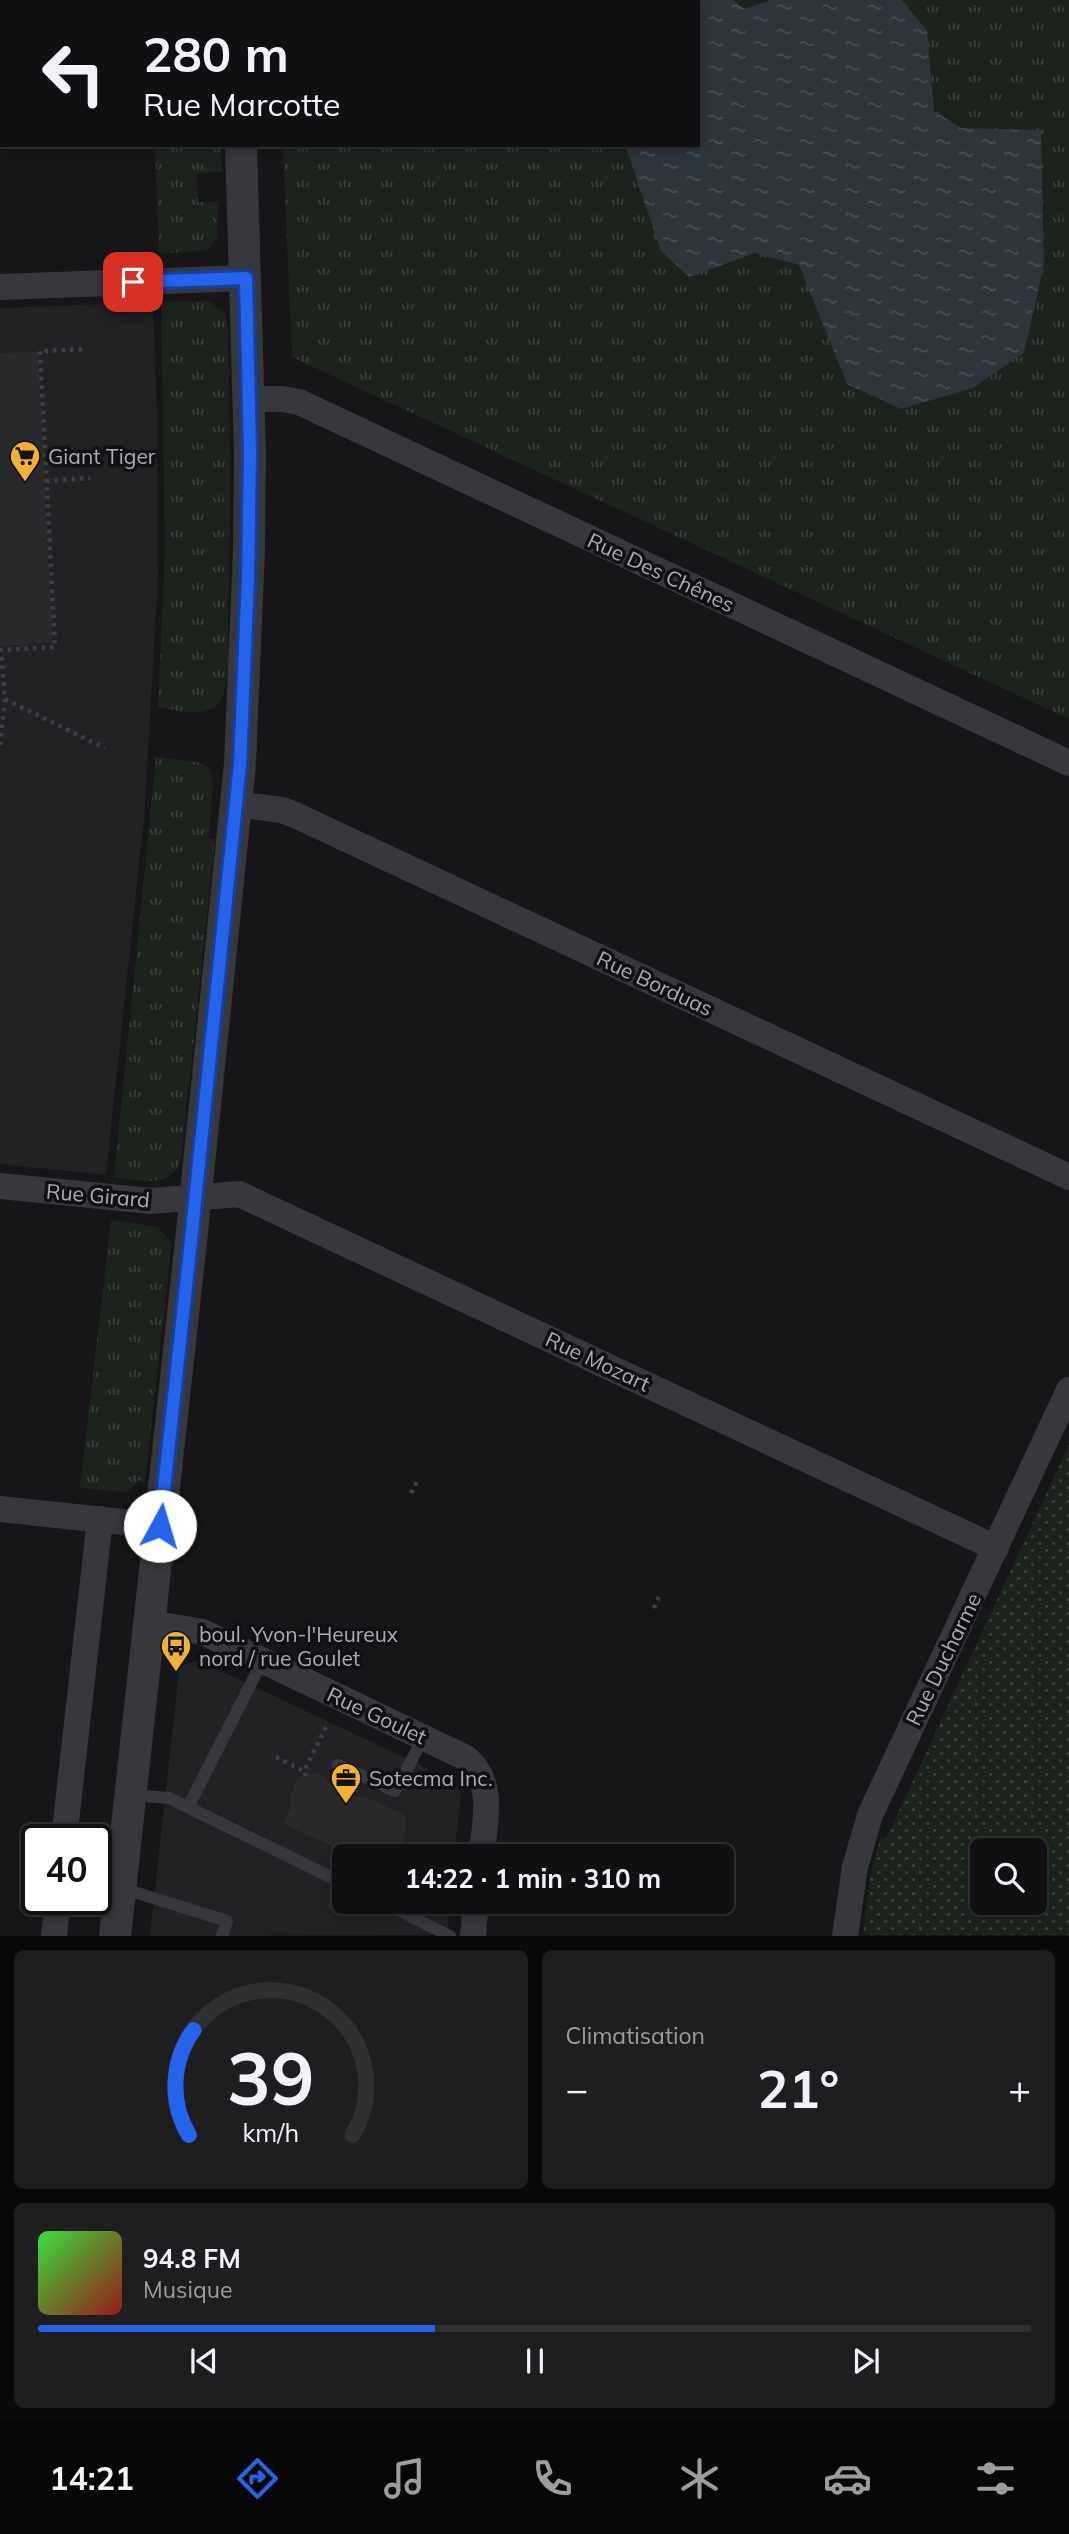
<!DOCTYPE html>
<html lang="fr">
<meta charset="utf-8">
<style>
:root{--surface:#101012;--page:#1e1e20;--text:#f1f3f6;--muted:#9c9d9f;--line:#303032;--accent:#2563eb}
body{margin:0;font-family:Mulish,sans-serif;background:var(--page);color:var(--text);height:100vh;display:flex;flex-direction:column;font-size:26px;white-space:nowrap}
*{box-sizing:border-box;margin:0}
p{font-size:23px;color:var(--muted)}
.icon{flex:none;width:38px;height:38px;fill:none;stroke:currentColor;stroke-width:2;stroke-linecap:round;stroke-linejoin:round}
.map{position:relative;height:1936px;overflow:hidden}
.side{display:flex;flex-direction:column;gap:14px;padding:14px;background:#09090a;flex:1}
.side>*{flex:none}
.banner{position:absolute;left:0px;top:0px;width:700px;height:147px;box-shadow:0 4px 10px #0003,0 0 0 2px var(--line);background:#101012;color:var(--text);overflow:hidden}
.buttons{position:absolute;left:970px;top:1838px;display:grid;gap:14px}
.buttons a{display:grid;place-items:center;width:77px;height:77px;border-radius:10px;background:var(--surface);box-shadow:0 4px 10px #0003,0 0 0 2px var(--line);font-size:35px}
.speed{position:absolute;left:21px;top:1824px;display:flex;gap:14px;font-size:35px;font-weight:700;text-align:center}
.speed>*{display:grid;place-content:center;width:91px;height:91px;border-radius:50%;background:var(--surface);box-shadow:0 4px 10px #0003,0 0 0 2px var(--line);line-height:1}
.speed .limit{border:4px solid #111;border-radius:10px;background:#fff;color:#111}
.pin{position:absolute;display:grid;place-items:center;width:60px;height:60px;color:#fff;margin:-30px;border-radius:14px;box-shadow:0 4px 10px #0006}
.me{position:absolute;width:77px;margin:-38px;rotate:6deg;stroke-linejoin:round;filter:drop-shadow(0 0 5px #0008)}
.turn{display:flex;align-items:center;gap:24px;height:147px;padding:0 28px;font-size:32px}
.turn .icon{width:91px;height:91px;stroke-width:2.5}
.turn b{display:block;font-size:49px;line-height:60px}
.big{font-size:52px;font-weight:700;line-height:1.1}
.side .card{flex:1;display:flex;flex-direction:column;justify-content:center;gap:10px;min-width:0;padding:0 24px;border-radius:10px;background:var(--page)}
.side .dial{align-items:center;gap:0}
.dial svg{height:182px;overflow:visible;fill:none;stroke:var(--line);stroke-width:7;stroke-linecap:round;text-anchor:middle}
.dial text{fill:var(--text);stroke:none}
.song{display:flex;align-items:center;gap:21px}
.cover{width:84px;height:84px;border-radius:10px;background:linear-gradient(135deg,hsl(120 70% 55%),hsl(0 70% 35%))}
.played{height:7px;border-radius:4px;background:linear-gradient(90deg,var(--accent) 40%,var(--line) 40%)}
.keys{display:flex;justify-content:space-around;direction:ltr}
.heat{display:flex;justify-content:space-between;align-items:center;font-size:38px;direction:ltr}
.side .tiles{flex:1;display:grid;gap:14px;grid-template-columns:1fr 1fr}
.card:last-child{grid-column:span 2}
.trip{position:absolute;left:332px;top:1844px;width:402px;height:70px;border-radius:10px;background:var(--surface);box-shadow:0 4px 10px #0003,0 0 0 2px var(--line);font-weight:700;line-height:70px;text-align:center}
.tabs{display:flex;height:112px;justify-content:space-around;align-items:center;background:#060607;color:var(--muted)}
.tabs .icon{width:49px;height:49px}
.tabs .on{color:var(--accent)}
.tabs b{font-size:32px;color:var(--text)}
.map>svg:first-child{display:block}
.built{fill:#222225}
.grass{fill:url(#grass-tufts)}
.park{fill:url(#park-dots);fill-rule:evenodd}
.water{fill:url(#water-ripples)}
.building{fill:#29292c}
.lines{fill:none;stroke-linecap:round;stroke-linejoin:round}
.path{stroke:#3d3f44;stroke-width:4.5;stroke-dasharray:3.5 5;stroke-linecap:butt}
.service{stroke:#37383d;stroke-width:12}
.minor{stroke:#37383d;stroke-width:26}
.tertiary{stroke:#37383d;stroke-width:32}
.route-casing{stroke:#184099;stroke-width:18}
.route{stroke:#2563eb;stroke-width:12}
.labels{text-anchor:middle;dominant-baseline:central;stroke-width:7;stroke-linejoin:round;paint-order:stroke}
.poi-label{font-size:21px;fill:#a8adb8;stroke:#111113;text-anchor:start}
.street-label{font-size:21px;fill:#a8adb8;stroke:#111113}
</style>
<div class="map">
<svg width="1069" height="1936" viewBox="0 0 1069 1936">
<defs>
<pattern id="grass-tufts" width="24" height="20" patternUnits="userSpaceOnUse" patternTransform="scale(1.75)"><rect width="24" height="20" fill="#1c231d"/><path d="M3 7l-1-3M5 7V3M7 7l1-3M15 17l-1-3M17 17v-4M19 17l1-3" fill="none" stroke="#3a403c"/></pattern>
<pattern id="park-dots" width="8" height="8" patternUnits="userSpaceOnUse" patternTransform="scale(1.75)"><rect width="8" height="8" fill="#1c231d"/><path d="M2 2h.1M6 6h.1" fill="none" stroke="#3a403c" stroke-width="1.8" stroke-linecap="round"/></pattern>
<pattern id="water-ripples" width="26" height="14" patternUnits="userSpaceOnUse" patternTransform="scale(1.75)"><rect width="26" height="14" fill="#2c353c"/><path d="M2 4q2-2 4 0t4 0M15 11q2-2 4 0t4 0" fill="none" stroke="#485056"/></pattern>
</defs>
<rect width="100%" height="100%" fill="#161618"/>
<g class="built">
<path d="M153 302 157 412 158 579 144 818 106 1175 0 1164V308Z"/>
<path d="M197 1661 204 1663 454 1781 461 1795 454 1857H345V1902H449L448 1935 150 1936 179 1671 183 1665Z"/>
</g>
<g class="grass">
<path d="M276 0H1069V719L292 357 283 145H698V2Z"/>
<path d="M155 145H221L222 172 197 173 198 202H218L217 237 208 250 159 254Z"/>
<path d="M209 301 224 313 228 326C230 424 231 522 228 620 228 640 231 688 219 703 205 719 176 710 158 707L165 550 161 302Z"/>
<path d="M156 757 197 762 209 768 213 782 209 838 215 839 181 1160C171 1190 138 1180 114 1177Z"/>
<path d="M111 1220 158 1227 169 1240 171 1250 146 1473 144 1482 139 1480 130 1490 124 1492 80 1488Z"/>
</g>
<path class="park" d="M1069 1445V1935H863L870 1878 880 1838 886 1839ZM982 1850H1034V1902H982Z"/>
<path class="water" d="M438 0H733L745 9 770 0H902L927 31 934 111 961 128 1041 130 1044 264 1024 353 973 388 901 409 847 384 799 265 755 253 689 277 661 251 625 145H698V2Z"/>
<g class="building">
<path d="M38 352 53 643 0 646V353Z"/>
<path d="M316 1772 326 1778 328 1783 358 1798 364 1796 406 1815 403 1856 356 1857 283 1824 292 1806 289 1800 297 1778Z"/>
</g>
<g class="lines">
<g class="path">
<path d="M46 481 90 478"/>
<path d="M5 699 105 748"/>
<path d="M0 745 5 699 1 650 55 647 40 351 86 349"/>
<path d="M411 1493 419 1478"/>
<path d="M654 1608 660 1594"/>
<path d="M276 1757 304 1771"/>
<path d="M306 1776 304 1771 328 1723"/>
</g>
<g class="service">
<path d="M338 1765 395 1791 424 1737"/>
<path d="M131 1795 169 1798 345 1884"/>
<path d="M188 1807 263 1660"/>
<path d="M121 1888 227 1921 222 1936"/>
<path d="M382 1902 450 1936"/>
</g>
<g class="minor">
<path d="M0 287 246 278"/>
<path d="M249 399H283L299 402 1069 763"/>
<path d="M236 804 282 810 295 815 1069 1177"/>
<path d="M0 1186 151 1201 239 1194 996 1548"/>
<path d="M0 1509 160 1526"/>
<path d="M150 1623 203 1632 466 1758C496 1783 485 1822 481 1857"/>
<path d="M64 1839 100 1519"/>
<path d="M54 1936 58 1899"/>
<path d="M473 1936 476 1902"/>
<path d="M845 1936 855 1867 870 1815 1069 1390"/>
</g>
<g class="tertiary">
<path d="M235 0V2"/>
<path d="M115 1936 192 1232 240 764 249 550 250 453 241 145"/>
</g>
</g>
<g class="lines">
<g class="route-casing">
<path id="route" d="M133 282 246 278 250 453 248 578 240 764 192 1231 160 1526"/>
</g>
<use href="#route" class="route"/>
</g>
<defs>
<g id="supermarket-pin" transform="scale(1.575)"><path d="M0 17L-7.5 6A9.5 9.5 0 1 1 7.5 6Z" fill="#f2b134" stroke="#111113"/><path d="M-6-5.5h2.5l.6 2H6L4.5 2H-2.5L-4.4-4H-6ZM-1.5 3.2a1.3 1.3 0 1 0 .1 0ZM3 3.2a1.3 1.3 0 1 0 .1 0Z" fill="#111"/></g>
<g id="bus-pin" transform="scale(1.575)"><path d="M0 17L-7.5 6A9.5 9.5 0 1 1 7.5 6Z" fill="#f2b134" stroke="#111113"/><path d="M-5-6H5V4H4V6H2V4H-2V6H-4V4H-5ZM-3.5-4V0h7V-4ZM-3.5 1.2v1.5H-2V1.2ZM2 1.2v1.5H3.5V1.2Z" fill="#111"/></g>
<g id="office-pin" transform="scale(1.575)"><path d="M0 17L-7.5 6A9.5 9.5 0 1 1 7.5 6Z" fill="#f2b134" stroke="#111113"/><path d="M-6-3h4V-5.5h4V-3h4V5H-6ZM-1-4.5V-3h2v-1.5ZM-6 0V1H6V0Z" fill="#111"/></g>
</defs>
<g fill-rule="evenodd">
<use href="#supermarket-pin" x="25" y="456"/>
<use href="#bus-pin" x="176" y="1646"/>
<use href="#office-pin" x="346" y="1778"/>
</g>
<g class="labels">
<g class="poi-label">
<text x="48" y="456">Giant Tiger</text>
<text x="199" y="1634">boul. Yvon-l'Heureux<tspan x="199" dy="24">nord / rue Goulet</tspan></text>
<text x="369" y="1778">Sotecma Inc.</text>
</g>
<g class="street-label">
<text transform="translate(661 572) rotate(25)">Rue Des Chênes</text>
<text transform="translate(655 983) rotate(25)">Rue Borduas</text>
<text transform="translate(98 1195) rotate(5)">Rue Girard</text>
<text transform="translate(598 1361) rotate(25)">Rue Mozart</text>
<text transform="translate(943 1659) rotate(-64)">Rue Ducharme</text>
<text transform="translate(377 1715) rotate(25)">Rue Goulet</text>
</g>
</g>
</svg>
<div class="buttons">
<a><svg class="icon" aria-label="search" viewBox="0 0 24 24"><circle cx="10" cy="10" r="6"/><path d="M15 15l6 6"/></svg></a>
</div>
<div class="speed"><div class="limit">40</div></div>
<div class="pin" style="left:133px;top:282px;background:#d93025"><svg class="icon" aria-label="arrive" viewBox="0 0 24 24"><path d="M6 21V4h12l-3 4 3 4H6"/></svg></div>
<svg class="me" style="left:160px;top:1526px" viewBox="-20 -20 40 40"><circle r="19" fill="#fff"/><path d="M0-13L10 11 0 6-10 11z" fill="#2563eb"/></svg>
<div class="trip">14:22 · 1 min · 310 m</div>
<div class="banner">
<div class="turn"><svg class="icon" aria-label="left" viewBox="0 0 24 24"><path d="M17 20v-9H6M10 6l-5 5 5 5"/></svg><div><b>280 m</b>Rue Marcotte</div></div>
</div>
</div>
<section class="side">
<div class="tiles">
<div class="card dial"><svg viewBox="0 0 100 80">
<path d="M14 69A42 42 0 1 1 86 69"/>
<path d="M14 69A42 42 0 0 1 16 23" stroke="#2563eb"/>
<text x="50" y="56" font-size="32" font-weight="700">39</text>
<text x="50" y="72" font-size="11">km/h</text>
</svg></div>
<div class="card"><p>Climatisation</p>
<div class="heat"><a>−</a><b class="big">21°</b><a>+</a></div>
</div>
<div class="card">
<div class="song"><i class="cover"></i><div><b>94.8 FM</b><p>Musique</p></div></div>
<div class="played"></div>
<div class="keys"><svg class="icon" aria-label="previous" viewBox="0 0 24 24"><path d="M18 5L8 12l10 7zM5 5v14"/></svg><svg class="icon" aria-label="pause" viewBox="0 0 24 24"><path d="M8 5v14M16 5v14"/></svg><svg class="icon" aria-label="next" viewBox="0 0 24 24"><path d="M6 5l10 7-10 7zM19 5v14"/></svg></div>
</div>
</div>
</section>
<nav class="tabs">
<b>14:21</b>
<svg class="icon on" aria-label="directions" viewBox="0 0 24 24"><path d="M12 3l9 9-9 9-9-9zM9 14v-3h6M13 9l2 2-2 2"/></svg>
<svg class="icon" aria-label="music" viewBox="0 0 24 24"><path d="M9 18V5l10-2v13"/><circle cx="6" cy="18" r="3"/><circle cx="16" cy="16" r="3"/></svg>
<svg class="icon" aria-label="phone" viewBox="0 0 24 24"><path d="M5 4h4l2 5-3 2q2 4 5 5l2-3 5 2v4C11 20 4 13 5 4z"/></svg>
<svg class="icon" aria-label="climate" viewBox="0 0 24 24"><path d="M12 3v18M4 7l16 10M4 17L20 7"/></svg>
<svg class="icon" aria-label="car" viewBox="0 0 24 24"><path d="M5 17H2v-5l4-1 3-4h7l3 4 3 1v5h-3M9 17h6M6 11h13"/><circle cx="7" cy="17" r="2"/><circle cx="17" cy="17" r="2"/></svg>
<svg class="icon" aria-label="filters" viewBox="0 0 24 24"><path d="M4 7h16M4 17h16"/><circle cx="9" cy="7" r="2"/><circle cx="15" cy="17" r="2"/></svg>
</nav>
